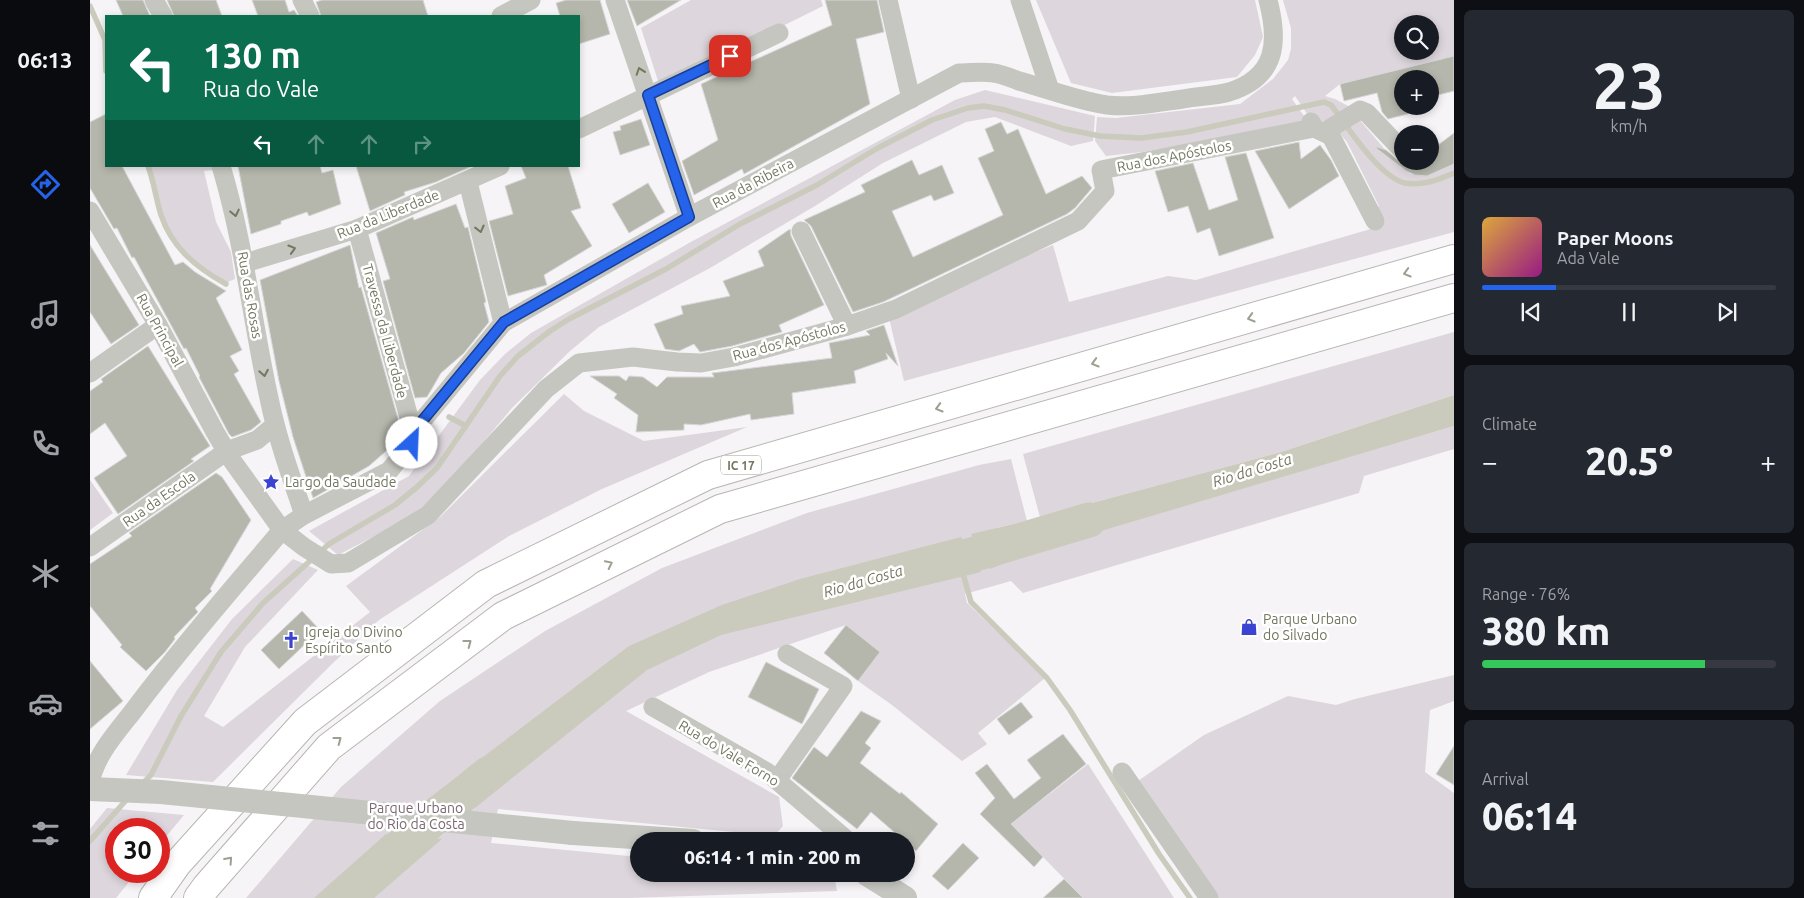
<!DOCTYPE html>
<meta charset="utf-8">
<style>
:root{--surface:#171b24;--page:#242831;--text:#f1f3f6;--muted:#9ea1a6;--line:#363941;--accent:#2563eb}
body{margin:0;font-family:Ubuntu,sans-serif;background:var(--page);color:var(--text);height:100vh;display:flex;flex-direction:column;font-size:19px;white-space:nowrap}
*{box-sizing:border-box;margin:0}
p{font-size:16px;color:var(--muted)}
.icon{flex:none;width:28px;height:28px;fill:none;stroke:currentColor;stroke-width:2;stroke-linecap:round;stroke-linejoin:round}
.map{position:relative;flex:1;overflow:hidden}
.details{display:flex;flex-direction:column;gap:10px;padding:10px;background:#0d0f14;width:350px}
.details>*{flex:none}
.hud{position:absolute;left:15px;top:15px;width:475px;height:152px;border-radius:0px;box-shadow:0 2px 8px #0003;background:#0b6e4f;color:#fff;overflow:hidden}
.controls{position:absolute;left:1304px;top:15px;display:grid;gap:10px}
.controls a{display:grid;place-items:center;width:45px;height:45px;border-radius:50%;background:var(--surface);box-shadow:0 2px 8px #0003;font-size:25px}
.speed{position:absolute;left:15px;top:818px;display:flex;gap:10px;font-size:25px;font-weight:700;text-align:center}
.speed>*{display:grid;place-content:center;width:65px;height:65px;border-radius:50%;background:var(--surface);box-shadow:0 2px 8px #0003;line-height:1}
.speed .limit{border:8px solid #d22;background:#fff;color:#111}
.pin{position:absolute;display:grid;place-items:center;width:42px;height:42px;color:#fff;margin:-21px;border-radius:10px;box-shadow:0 2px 8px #0006}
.me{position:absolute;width:55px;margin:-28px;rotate:25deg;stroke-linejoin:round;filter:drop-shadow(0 0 4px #0008)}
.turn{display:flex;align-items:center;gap:18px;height:105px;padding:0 15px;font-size:22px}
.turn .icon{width:65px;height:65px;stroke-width:2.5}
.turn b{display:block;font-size:35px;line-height:42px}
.lanes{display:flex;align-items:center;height:48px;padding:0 15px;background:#0003;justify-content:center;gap:25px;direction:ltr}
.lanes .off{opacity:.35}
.big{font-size:38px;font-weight:800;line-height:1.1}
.details .tile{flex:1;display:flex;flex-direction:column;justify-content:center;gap:8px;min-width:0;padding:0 18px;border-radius:8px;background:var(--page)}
.details .dial{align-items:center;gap:0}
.dial b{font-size:65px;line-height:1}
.song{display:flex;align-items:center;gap:15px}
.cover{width:60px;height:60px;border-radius:8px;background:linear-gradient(135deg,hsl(40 70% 55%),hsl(310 70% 35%))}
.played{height:5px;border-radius:2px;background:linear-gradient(90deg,var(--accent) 25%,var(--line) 25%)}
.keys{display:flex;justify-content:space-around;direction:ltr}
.heat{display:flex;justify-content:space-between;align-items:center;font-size:28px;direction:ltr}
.charge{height:8px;border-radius:4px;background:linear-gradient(90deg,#34c759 76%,var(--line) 0)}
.trip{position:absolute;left:540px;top:832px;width:285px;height:50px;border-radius:25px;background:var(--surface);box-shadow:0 2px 8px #0003;font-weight:800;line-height:50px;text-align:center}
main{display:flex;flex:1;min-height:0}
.menu{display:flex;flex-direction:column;width:90px;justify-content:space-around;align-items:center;background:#090b0e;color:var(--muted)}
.menu .icon{width:35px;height:35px}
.menu .selected{color:var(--accent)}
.menu b{font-size:22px;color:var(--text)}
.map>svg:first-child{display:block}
.green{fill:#ddd6dc;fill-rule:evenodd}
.water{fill:#cacabd}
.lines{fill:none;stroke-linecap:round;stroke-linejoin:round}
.stream{stroke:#cacabd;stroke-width:5.5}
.river{stroke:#cacabd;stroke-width:35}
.building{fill:#b5b7ac;stroke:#d8d7d8}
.trunk-casing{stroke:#b6b7b0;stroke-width:30}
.minor{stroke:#c5c6bf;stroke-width:19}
.tertiary{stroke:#c5c6bf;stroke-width:24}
.trunk{stroke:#fff;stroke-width:28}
.tertiary-bridge{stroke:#c5c6bf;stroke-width:24}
.oneway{stroke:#737760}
.oneway2{stroke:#9da090}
.route-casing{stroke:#184099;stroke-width:12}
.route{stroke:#2563eb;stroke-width:9}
.labels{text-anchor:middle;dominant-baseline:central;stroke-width:5;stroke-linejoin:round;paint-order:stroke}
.shield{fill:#fff;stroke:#9da090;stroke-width:1}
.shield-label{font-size:12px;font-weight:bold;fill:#737760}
.street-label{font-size:14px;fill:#737760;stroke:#fff}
.poi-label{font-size:14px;fill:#737760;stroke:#fff;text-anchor:start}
.park-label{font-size:14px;fill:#7a6771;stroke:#fff}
.water-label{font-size:15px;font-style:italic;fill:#777660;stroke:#fff}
</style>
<main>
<nav class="menu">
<b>06:13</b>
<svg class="icon selected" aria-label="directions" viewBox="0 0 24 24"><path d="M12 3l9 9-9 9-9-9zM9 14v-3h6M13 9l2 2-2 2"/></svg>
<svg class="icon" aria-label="music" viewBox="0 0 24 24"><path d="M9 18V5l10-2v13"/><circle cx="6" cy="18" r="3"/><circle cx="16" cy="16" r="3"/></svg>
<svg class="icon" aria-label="phone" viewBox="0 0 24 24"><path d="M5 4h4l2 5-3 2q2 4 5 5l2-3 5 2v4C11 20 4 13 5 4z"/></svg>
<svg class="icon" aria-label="climate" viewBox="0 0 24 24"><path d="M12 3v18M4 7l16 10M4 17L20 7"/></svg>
<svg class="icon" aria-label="car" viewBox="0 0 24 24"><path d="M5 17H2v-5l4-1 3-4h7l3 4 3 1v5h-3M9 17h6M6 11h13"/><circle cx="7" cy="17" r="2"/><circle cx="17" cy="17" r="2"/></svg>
<svg class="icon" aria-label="filters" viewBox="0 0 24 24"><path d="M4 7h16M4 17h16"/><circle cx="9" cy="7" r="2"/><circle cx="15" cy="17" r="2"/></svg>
</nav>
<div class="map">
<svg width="1364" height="898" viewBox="0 0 1364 898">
<rect width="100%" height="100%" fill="#f6f4f7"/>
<g class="green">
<path d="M601 0H731L733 6 570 87 551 28Z"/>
<path d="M946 0H1165L1173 37 1165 55 1147 77 1022 93 981 83Z"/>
<path d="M1193 0H1364V56L1250 84 1235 96 1245 99 1262 108 1241 121H1222L1205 96 1202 99 1219 123 1052 152 1016 156 1005 141 1007 117 1026 118 1150 104 1183 79 1198 60 1201 49V28ZM1312 24H1340V51H1312Z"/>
<path d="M895 90 1005 116 1003 141 981 146 905 117 876 122 793 163 725 206 620 268 509 327 480 351 422 408 337 509 248 555 219 531 319 476 390 380 415 354 441 333 599 243 865 100Z"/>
<path d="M1268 118 1310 167 1320 174 1337 176 1364 164V232L814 381 799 318 870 283 963 245 979 302 1078 276 1106 280 1284 228 1276 215 1289 206 1257 142 1247 130Z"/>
<path d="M123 166V170L114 171 126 222 141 252 145 279 135 283C106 267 83 248 72 216 66 200 64 183 58 167Z"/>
<path d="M1364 332V395L1191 452 950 517 933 454Z"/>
<path d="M474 394 494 411 554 441 657 427 512 489 419 536 289 620 243 663 123 782 36 775 87 690 142 619 203 559 228 570 155 647 114 716 133 727 280 612 256 586 350 517Z"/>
<path d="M1364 426V449L1274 476 1269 493 933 593 921 581 875 594 877 603 955 678 888 733 897 744 872 761 802 705 768 681 790 652 756 625 619 672 536 711 689 797 693 826 684 836 408 809 401 843 549 857V874L734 875 745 880 747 891 539 898H156L251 787 350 701 455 631 572 568 717 513 889 465 921 459 937 521 906 528 914 563 945 550 997 534Z"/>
<path d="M0 480 23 513 0 530Z"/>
<path d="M1364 675V701L1340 710 1335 772 1364 793V898H1125L1048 781 1114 735 1198 696 1246 705 1265 699Z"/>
<path d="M998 764 1084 898H993L921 824Z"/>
<path d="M17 808 94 815 69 845V829H26V871H48L26 898H0V829Z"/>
</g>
<g class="water">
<path d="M1364 395V426L957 547 950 517 1191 452Z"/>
<path d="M937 521 945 550 900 569 881 534Z"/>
<path d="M871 537 891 572 631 635 557 670 386 807 334 802 539 646 632 605 710 579Z"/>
<path d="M296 834 352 839 284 898H224Z"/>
</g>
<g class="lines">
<g class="stream">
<path d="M0 6 15 40 16 71"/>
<path d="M58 166C64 182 66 199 71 215 82 248 107 268 136 284"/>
<path d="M359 417 376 426"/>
<path d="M872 570 881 602 957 678 980 710 1069 854 1100 898"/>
<path d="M52 784 61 775 91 716 131 652 173 603 239 544 305 505 327 487 347 468 410 376 428 356 460 331 479 319 576 269 650 224 727 185 786 149 842 120 878 108 894 106 915 110 975 129 1010 136 1051 138 1097 132 1234 102 1241 105C1258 127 1289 177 1315 183 1332 186 1348 180 1364 173"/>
<path d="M0 841 38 798"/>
</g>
<g class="river">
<path d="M835 565 868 559 999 520"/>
<path d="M257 898 307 849 398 774"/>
</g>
</g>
<g class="building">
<path d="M26 0H53L60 16H33Z"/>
<path d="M77 0H126L132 16H84Z"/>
<path d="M162 0H195L199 12 204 10 208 16H168Z"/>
<path d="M232 0H333L338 16H231L226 2Z"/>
<path d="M476 0H510L520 34 489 44V16H470L466 3Z"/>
<path d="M537 0H591L547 26Z"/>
<path d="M735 0H787L794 32 766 39 780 104 654 174 652 169 604 195 592 161 628 140 611 84 742 25Z"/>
<path d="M1364 56V91L1340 97V79H1312V106H1316L1318 114 1298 119 1292 112 1287 93 1254 101 1250 84Z"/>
<path d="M16 114V166H32L85 265 93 262 105 272 136 291 126 298 152 350 140 356 149 371 144 374 171 422 161 430 142 437 139 434 109 377 110 376 96 348 94 349 44 257 42 258 27 228 24 229 0 188V122Z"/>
<path d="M551 119 560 145 530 155 523 132 531 130 530 126Z"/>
<path d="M911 122 917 134 928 129 956 194 992 176 1002 188 985 208 977 214 829 285 793 302 763 312 721 226 714 220 775 192 771 185 822 160 829 175 852 165 864 193 844 201 841 195 802 211 823 257 913 215 888 158 904 151 895 129Z"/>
<path d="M1364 133V164L1337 176 1325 175 1316 171 1286 148 1287 147 1296 150 1309 161H1340V151Z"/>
<path d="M1209 142 1211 159 1230 145 1241 160 1249 176 1199 209 1165 151Z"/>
<path d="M1156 153 1184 238 1129 256 1120 228 1107 233 1098 206 1078 212 1065 171 1103 163 1119 210 1148 200 1135 157Z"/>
<path d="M148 166H230L232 173 243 170 251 204 219 216 217 212 191 221V224L161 234Z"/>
<path d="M266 166H382L346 182 314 192 315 195 280 211Z"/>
<path d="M431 166H478L491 208 481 211 502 246 454 275 457 285 418 296 399 221 423 214 415 186 436 178Z"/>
<path d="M558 183 575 212 539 233 522 204Z"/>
<path d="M366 204 375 228 378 227 396 302 394 303 399 322 374 353 351 373 337 397 325 398 293 281 300 279 286 233 323 217 324 220Z"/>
<path d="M700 229 701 236 734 305 689 325 692 332 642 346 610 352 604 344 589 351 575 349 564 324 593 314 591 306 640 296 633 281 674 266 668 251Z"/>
<path d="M0 245 49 325 21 344 0 312Z"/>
<path d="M260 245 269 288 271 287 312 433 311 438 279 466 223 498 203 437 189 381 170 280Z"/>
<path d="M794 325 808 366 796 353 798 359 764 371 766 383 702 393 704 414 661 420 660 414 611 425 594 424V430L546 432 548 415 524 398 527 394 500 376H529L536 381 539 376 553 377 567 387 577 377H624L622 373 742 358 739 343 780 335 776 331Z"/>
<path d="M58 346 120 446 101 459 104 461 28 514 4 478 37 456 15 423 0 434V391L13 382 11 379Z"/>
<path d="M126 473 132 477 161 520 120 589 122 591 105 608 108 612 84 637 85 639 75 652 56 671 30 647 32 645 0 606V564L42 536 39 533Z"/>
<path d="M212 611 230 630 189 669 171 650Z"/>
<path d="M756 625 790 652 768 681 734 653Z"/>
<path d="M0 661 33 701 0 729Z"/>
<path d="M676 662 729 689 712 724 658 697Z"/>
<path d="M931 702 943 717 919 735 907 719Z"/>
<path d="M771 711 791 721 775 743 781 748 770 763 810 794 811 792 848 824 826 851 781 812 767 829 702 778 724 747 737 757Z"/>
<path d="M973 734 996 764 921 824 953 857 944 867 890 814 905 798 885 773 897 764 924 799 951 778 937 760Z"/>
<path d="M1364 746V785L1346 774Z"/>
<path d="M873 843 889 858 858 890 842 876Z"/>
<path d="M974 879 993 898H953Z"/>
</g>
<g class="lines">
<g class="trunk-casing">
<g id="trunk">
<path d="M63 898 87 864 215 722 396 584 618 475 1364 259"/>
<path d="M108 898 116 887 239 747 413 616 630 509 1364 298"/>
</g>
</g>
<g class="minor">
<path d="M64 0 73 16"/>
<path d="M212 0 220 16"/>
<path d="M525 0 599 217"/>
<path d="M798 0 821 99"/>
<path d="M930 0 960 90"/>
<path d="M411 16 441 0"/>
<path d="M1224 128 1241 136 1285 221"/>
<path d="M489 129 689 33"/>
<path d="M1234 132 1270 110 1277 113 1312 150"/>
<path d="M131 166C154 242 162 321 179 398 187 438 201 476 214 515"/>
<path d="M378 182 413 323"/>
<path d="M0 211 68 325 125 432 141 459 192 530 214 547 241 564 258 563 338 515 456 389 489 363 543 357 587 362 611 363 644 357 757 326 806 309 988 221 1015 191 1011 170 1224 128 1221 122"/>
<path d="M267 229 323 432"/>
<path d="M711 231 757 326"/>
<path d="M155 263 267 229 410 166"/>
<path d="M0 373 68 325"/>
<path d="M0 547 137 451 167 440 185 425"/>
<path d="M563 707 677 772 758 841"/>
<path d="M1032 772 1119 898"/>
<path d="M687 780 753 686 697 654"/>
<path d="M0 783C6 753 29 730 47 706 93 645 143 588 192 530L214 515 299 471 322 443 323 432 413 323 599 217 869 73C880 73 893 71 903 73 912 74 921 78 929 81 957 89 989 101 1017 105 1043 108 1069 102 1093 99 1108 96 1125 96 1139 92 1187 77 1189 42 1178 0"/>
</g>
<g class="tertiary">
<path d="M483 833 603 841"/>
<path d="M777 874 815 898"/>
</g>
<use href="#trunk" class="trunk"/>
<path class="tertiary-bridge" d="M0 789 71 792 483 833"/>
</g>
<defs><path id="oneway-chevron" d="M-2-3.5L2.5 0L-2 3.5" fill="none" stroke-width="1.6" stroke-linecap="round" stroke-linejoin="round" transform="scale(1.25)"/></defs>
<g class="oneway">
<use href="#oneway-chevron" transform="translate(550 71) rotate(-109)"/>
<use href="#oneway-chevron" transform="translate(145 213) rotate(78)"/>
<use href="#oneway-chevron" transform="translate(390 229) rotate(76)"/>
<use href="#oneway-chevron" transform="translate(202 249) rotate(-17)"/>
<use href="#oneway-chevron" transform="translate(174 373) rotate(80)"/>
</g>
<g class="oneway2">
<use href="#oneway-chevron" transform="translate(1317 273) rotate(164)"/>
<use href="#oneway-chevron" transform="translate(1161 318) rotate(164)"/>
<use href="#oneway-chevron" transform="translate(1005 363) rotate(164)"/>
<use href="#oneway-chevron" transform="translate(849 408) rotate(164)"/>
<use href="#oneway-chevron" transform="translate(519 564) rotate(-26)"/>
<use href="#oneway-chevron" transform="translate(378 643) rotate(-37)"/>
<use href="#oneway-chevron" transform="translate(248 740) rotate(-37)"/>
<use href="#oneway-chevron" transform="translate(139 860) rotate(-48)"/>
</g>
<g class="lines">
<g class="route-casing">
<path id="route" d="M322 443 323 432 414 322 599 217 558 95 640 56"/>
</g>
<use href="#route" class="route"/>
</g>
<defs>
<g id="sight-bare" transform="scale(1.35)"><path d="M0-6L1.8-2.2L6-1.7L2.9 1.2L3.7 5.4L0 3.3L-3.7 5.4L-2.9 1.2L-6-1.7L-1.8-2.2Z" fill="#3a44d1" stroke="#fff" stroke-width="2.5" paint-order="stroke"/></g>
<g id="shop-bare" transform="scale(1.35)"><path d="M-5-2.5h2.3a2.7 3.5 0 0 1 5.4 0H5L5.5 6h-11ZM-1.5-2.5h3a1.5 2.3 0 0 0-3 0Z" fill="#3a44d1" stroke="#fff" stroke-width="2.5" paint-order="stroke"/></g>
<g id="church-bare" transform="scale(1.35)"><path d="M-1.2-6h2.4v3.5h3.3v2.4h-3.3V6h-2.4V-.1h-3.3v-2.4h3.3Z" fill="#3a44d1" stroke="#fff" stroke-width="2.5" paint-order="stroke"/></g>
</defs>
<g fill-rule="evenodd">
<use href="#sight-bare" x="181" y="482"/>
<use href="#shop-bare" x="1159" y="627"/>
<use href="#church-bare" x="201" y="640"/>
</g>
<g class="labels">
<rect class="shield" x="631" y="455.5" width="40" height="19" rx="4"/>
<g class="shield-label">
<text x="651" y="465">IC 17</text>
</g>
<g class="street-label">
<text transform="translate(1084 156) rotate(-11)">Rua dos Apóstolos</text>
<text transform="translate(663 183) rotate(-28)">Rua da Ribeira</text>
<text transform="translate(298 214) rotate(-22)">Rua da Liberdade</text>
<text transform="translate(160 295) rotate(80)">Rua das Rosas</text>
<text transform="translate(70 330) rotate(61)">Rua Principal</text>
<text transform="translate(295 331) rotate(75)">Travessa da Liberdade</text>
<text transform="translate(699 341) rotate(-15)">Rua dos Apóstolos</text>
<text transform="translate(69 499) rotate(-35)">Rua da Escola</text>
<text transform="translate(639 753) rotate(31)">Rua do Vale Forno</text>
</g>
<g class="poi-label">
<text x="195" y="482">Largo da Saudade</text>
<text x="1173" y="619">Parque Urbano<tspan x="1173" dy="16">do Silvado</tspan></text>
<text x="215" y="632">Igreja do Divino<tspan x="215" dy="16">Espírito Santo</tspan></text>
</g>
<g class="park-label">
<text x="326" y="808">Parque Urbano<tspan x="326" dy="16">do Rio da Costa</tspan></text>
</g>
<g class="water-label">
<text transform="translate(1162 470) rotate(-17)">Rio da Costa</text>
<text transform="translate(773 581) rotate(-16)">Rio da Costa</text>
</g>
</g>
</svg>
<div class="controls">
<a><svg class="icon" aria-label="search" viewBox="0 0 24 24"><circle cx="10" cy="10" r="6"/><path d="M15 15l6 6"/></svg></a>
<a>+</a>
<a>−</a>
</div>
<div class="speed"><div class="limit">30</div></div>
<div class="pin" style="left:640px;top:56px;background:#d93025"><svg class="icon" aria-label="arrive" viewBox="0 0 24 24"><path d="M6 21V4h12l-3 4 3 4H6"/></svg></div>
<svg class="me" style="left:322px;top:443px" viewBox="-20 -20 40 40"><circle r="19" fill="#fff"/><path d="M0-13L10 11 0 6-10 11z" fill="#2563eb"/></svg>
<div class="trip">06:14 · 1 min · 200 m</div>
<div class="hud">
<div class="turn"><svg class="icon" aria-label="left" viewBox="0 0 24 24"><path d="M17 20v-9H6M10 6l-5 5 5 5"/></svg><div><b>130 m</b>Rua do Vale</div></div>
<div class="lanes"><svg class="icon" aria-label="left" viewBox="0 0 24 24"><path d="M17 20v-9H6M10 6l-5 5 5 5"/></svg><svg class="icon off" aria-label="ahead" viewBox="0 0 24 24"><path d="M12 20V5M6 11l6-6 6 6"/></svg><svg class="icon off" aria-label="ahead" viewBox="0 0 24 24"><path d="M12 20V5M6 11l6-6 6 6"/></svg><svg class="icon off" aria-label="right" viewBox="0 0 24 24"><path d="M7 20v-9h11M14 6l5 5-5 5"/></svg></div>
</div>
</div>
<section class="details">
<div class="tile dial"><b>23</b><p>km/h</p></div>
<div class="tile">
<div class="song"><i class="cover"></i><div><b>Paper Moons</b><p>Ada Vale</p></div></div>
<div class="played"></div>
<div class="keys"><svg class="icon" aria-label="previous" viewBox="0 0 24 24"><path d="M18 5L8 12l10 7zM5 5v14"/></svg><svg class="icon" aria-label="pause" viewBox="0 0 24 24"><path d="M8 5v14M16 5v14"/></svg><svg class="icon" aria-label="next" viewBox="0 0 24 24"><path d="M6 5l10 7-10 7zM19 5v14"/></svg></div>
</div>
<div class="tile"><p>Climate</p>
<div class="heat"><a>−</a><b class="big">20.5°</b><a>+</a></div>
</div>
<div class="tile"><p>Range · 76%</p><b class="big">380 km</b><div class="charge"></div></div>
<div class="tile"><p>Arrival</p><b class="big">06:14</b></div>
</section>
</main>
